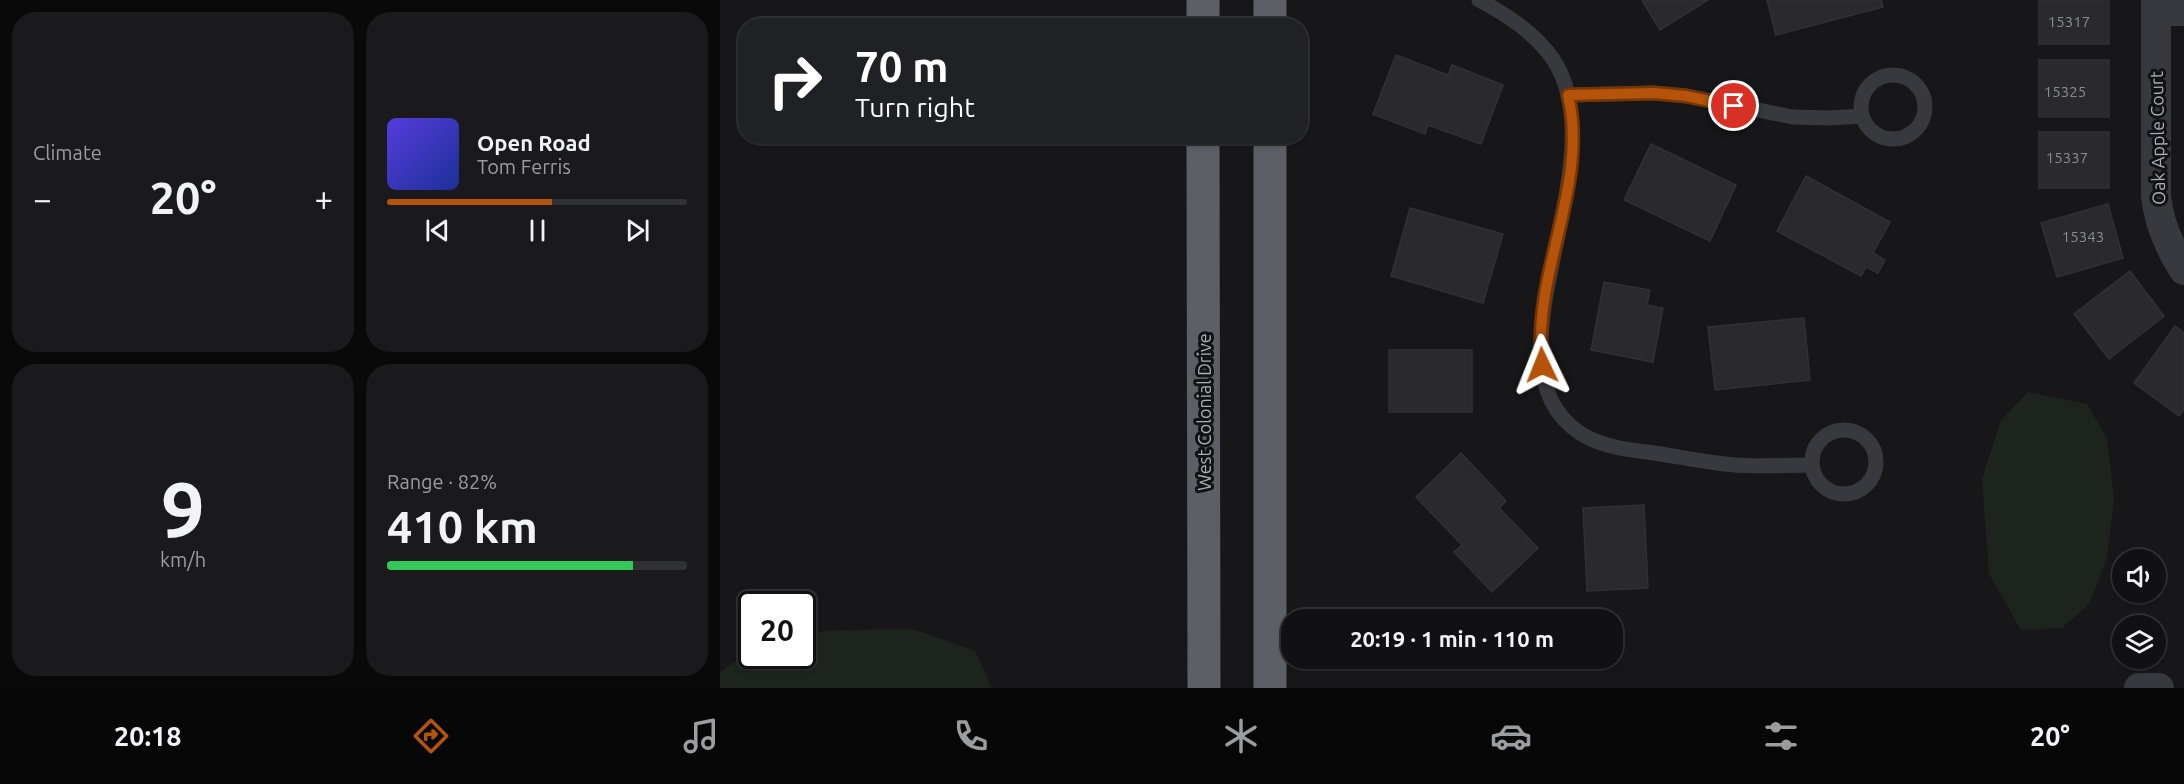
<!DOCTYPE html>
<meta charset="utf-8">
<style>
:root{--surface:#111113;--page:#1a1a1c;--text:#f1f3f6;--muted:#9c9da0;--line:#303133;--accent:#b45309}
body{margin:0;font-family:Ubuntu,sans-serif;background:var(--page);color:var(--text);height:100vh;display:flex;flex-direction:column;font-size:22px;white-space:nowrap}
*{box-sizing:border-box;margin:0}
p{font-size:20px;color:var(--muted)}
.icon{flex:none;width:33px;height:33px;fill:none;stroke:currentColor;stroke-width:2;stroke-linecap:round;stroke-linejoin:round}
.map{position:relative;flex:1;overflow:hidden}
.side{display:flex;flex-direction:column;gap:12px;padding:12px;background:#09090a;width:720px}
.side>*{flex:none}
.top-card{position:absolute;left:18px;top:18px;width:570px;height:126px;border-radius:24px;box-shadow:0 2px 4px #0004,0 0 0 2px var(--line);background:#202124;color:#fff;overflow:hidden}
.controls{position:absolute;left:1392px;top:549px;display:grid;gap:12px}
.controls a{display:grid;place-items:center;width:54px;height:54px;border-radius:50%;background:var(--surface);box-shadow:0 2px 4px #0004,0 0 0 2px var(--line);font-size:30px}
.speed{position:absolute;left:18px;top:591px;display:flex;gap:12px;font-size:30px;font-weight:700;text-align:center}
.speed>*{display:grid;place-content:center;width:78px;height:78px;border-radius:50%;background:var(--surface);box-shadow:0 2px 4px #0004,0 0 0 2px var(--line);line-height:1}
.speed .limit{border:3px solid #111;border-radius:9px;background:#fff;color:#111}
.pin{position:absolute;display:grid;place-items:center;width:51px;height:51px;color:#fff;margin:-26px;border:3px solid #fff;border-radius:50%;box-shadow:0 2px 6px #0007}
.me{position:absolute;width:66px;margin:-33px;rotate:358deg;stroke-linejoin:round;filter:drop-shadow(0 0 4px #0008)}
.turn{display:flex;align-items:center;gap:21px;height:126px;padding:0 18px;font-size:27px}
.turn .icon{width:78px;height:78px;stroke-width:2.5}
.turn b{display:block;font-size:42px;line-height:51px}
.big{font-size:45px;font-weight:700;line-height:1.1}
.side .card{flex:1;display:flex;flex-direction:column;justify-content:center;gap:9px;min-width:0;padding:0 21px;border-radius:24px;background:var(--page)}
.side .dial{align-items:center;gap:0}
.dial b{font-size:78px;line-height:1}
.song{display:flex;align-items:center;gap:18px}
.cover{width:72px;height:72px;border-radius:9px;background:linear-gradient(135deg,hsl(250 70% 55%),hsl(230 70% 35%))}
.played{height:6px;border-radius:3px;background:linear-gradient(90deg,var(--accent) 55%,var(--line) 55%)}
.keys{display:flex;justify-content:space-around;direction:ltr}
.heat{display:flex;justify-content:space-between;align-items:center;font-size:33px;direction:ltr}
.charge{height:9px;border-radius:4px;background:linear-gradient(90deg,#34c759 82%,var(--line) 0)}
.side .tiles{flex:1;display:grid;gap:12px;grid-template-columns:repeat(2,1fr)}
.trip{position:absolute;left:561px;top:609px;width:342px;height:60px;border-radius:24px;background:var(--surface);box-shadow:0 2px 4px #0004,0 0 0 2px var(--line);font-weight:700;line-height:60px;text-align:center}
.tabs{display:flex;height:96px;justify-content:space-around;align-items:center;background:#070708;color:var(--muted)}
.tabs .icon{width:42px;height:42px}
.tabs .current{color:var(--accent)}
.tabs b{font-size:27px;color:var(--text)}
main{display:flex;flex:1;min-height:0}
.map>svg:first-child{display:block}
.green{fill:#1d241d}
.building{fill:#2a2a2d;stroke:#313135;stroke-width:1.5}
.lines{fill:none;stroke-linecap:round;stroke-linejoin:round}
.service{stroke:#38393e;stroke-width:15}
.minor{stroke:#38393e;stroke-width:30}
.trunk{stroke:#5c5f66;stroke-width:33}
.route-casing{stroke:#753606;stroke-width:15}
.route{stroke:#b45309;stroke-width:10}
.labels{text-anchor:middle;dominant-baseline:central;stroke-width:6;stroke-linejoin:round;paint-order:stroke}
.number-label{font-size:15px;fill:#888d94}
.street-label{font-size:18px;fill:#a9afb8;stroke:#121214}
</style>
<main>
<section class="side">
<div class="tiles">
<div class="card"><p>Climate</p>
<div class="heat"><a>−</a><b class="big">20°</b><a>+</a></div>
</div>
<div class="card">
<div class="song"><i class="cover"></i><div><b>Open Road</b><p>Tom Ferris</p></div></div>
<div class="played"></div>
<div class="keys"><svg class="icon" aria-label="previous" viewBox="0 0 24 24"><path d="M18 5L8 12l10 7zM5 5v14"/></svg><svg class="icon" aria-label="pause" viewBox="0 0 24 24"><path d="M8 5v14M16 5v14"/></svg><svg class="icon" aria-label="next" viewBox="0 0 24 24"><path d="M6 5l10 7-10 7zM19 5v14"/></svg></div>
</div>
<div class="card dial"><b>9</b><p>km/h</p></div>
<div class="card"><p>Range · 82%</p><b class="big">410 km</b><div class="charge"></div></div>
</div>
</section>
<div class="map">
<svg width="1464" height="688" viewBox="0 0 1464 688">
<rect width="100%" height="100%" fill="#171719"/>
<g class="green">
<path d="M1308 392 1367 404 1387 438 1394 499 1387 558 1369 604 1342 628 1301 630 1269 574 1262 479 1281 420Z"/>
<path d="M193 629 255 651 272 688H0V672L31 651 32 656H82L83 633 124 630Z"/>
</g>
<g class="building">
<path d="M922 0H988L940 30Z"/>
<path d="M1047 0H1161L1163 7 1056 35Z"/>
<rect x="1319" y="0" width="70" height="44"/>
<path d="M676 55 728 75 732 65 783 85 761 144 708 125 705 134 653 114Z"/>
<rect x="1319" y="60" width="70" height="57"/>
<rect x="1319" y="132" width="70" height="56"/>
<path d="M931 144 1016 185 990 241 904 200Z"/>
<path d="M1086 176 1170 222 1153 253 1165 260 1158 273 1146 267 1141 276 1057 231Z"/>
<path d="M1388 204 1403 258 1337 277 1321 223Z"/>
<path d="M690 208 783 234 763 303 671 276Z"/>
<path d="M1410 271 1444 316 1389 359 1354 314Z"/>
<path d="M884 282 930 290 927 305 943 308 933 362 871 350Z"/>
<path d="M1084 318 1090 380 995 390 988 327Z"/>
<path d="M1455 326 1464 333V409L1459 416 1414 383Z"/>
<rect x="669" y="350" width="83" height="62"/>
<path d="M741 453 786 501 779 508 818 548 772 592 734 552 742 545 696 497Z"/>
<path d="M924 505 928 588 867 591 863 508Z"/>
</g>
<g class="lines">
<g class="service">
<path d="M759 0C787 15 815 33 833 59 902 164 755 364 860 433 881 447 910 450 934 453 961 457 988 463 1015 465 1040 467 1066 465 1092 465"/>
<circle cx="1173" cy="107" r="32"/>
<path d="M848 95 934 93 967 96 1073 117 1109 118 1142 116"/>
<circle cx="1124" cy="462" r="32"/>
</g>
<g class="minor">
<path d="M1436 0V196C1439 224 1449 247 1464 270"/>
<path d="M1436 11H1464"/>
<path d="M1419 688H1439"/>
</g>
<g class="trunk">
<path d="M483 0V26"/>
<path d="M550 26V0"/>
<path d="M483 136 484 688"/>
<path d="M550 688V136"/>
</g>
</g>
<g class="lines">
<g class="route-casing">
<path id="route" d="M822 365C822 354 820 343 821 332 824 253 867 175 848 95L934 93 966 96 1014 106"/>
</g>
<use href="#route" class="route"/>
</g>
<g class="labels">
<g class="number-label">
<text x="1349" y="21">15317</text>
<text x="1345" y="91">15325</text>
<text x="1347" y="157">15337</text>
<text x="1363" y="236">15343</text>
</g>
<g class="street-label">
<text transform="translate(1437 138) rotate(-91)">Oak Apple Court</text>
<text transform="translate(484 412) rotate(-90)">West Colonial Drive</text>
</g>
</g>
</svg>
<div class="controls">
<a><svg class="icon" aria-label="sound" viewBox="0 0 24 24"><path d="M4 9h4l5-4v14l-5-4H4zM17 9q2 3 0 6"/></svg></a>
<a><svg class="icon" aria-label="layers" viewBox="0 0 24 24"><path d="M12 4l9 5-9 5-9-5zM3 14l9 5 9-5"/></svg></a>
</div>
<div class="speed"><div class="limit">20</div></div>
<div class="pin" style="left:1014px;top:106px;background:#d93025"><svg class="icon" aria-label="arrive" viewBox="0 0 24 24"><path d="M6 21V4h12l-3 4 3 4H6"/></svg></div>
<svg class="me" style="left:822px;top:365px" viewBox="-20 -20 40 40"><path d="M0-17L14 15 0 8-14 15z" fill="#b45309" stroke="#fff" stroke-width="4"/></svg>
<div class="trip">20:19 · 1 min · 110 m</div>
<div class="top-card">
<div class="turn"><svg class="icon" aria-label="right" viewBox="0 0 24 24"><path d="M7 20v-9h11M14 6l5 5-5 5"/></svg><div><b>70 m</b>Turn right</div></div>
</div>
</div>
</main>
<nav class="tabs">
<b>20:18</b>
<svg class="icon current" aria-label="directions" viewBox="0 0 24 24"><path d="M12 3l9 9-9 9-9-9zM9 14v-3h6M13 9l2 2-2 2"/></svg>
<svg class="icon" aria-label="music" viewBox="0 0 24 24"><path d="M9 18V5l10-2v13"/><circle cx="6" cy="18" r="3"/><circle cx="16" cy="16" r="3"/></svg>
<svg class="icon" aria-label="phone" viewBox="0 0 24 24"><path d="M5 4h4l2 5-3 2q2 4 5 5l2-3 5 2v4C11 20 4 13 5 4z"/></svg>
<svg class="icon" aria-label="climate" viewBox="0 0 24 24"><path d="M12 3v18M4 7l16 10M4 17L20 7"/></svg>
<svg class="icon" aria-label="car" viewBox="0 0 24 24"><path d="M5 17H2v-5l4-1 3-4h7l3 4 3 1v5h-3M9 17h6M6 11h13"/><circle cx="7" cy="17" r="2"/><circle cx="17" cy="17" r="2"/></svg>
<svg class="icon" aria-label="filters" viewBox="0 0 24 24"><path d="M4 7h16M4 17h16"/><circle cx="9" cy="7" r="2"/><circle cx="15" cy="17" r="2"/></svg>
<b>20°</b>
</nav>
